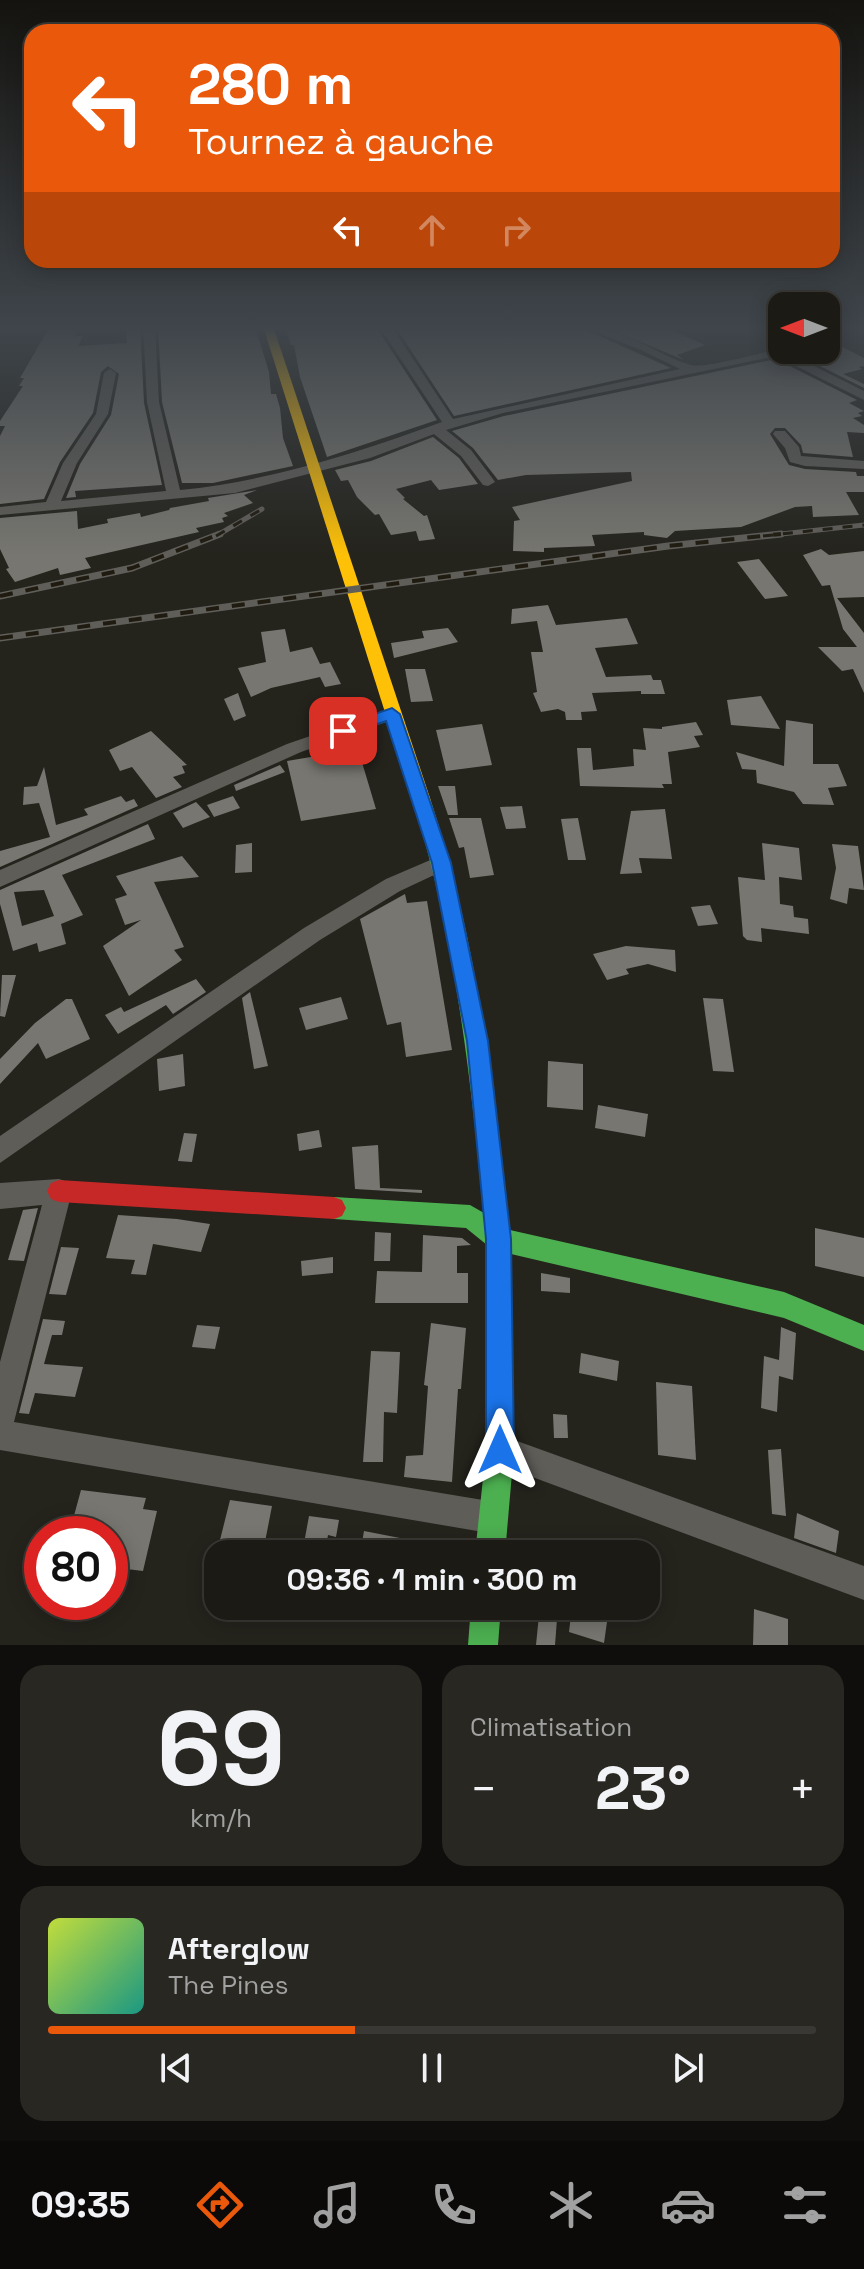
<!DOCTYPE html>
<html lang="fr">
<meta charset="utf-8">
<style>
:root{--surface:#1b1a15;--page:#282722;--text:#f1f3f6;--muted:#a0a1a0;--line:#393834;--accent:#ea580c}
body{margin:0;font-family:"Space Grotesk",sans-serif;background:var(--page);color:var(--text);height:100vh;display:flex;flex-direction:column;font-size:30px;white-space:nowrap}
*{box-sizing:border-box;margin:0}
p{font-size:26px;color:var(--muted)}
.icon{flex:none;width:44px;height:44px;fill:none;stroke:currentColor;stroke-width:2;stroke-linecap:round;stroke-linejoin:round}
.map{position:relative;height:1645px;overflow:hidden}
.side{display:flex;flex-direction:column;gap:20px;padding:20px;background:#0f0e0c;flex:1}
.side>*{flex:none}
.top-card{position:absolute;left:24px;top:24px;width:816px;height:244px;border-radius:24px;box-shadow:0 4px 20px #0003,0 0 0 2px var(--line);background:#ea580c;color:#fff;overflow:hidden}
.needle{width:52px;rotate:270deg}
.fabs{position:absolute;left:768px;top:292px;display:grid;gap:16px}
.fabs a{display:grid;place-items:center;width:72px;height:72px;border-radius:16px;background:var(--surface);box-shadow:0 4px 20px #0003,0 0 0 2px var(--line);font-size:40px}
.speed{position:absolute;left:24px;top:1516px;display:flex;gap:16px;font-size:40px;font-weight:700;text-align:center}
.speed>*{display:grid;place-content:center;width:104px;height:104px;border-radius:50%;background:var(--surface);box-shadow:0 4px 20px #0003,0 0 0 2px var(--line);line-height:1}
.speed .limit{border:12px solid #d22;background:#fff;color:#111}
.pin{position:absolute;display:grid;place-items:center;width:68px;height:68px;color:#fff;margin:-34px;border-radius:16px;box-shadow:0 4px 12px #0006}
.me{position:absolute;width:88px;margin:-44px;rotate:0deg;stroke-linejoin:round;filter:drop-shadow(0 0 6px #0008)}
.turn{display:flex;align-items:center;gap:28px;height:168px;padding:0 32px;font-size:36px}
.turn .icon{width:104px;height:104px;stroke-width:2.5}
.turn b{display:block;font-size:56px;line-height:68px}
.lanes{display:flex;align-items:center;height:76px;padding:0 32px;background:#0003;justify-content:center;gap:40px;direction:ltr}
.lanes .off{opacity:.35}
.big{font-size:60px;font-weight:600;line-height:1.1}
.side .widget{flex:1;display:flex;flex-direction:column;justify-content:center;gap:12px;min-width:0;padding:0 28px;border-radius:24px;background:var(--page)}
.side .dial{align-items:center;gap:0}
.dial b{font-size:104px;line-height:1}
.song{display:flex;align-items:center;gap:24px}
.cover{width:96px;height:96px;border-radius:12px;background:linear-gradient(135deg,hsl(70 70% 55%),hsl(170 70% 35%))}
.played{height:8px;border-radius:4px;background:linear-gradient(90deg,var(--accent) 40%,var(--line) 40%)}
.keys{display:flex;justify-content:space-around;direction:ltr}
.heat{display:flex;justify-content:space-between;align-items:center;font-size:44px;direction:ltr}
.side .tiles{flex:1;display:grid;gap:20px;grid-template-columns:1fr 1fr}
.widget:last-child{grid-column:span 2}
.trip{position:absolute;left:204px;top:1540px;width:456px;height:80px;border-radius:24px;background:var(--surface);box-shadow:0 4px 20px #0003,0 0 0 2px var(--line);font-weight:600;line-height:80px;text-align:center}
.tabs{display:flex;height:128px;justify-content:space-around;align-items:center;background:#0b0a08;color:var(--muted)}
.tabs .icon{width:56px;height:56px}
.tabs .on{color:var(--accent)}
.tabs b{font-size:36px;color:var(--text)}
.map>svg:first-child{display:block}
.building{fill:#777670;fill-rule:evenodd}
.lines{fill:none;stroke-linecap:round;stroke-linejoin:round}
.street{fill:#5f5d58;fill-rule:evenodd}
.fast{fill:#4caf50;fill-rule:evenodd}
.slow{fill:#ffc107;fill-rule:evenodd}
.jam{fill:#c62828;fill-rule:evenodd}
.rail-far1-casing{stroke:#605e59;stroke-width:5}
.rail-casing{stroke:#605e59;stroke-width:7}
.rail-far1{stroke:#1f1b10;stroke-width:3;stroke-dasharray:10;stroke-linecap:butt}
.rail{stroke:#1f1b10;stroke-width:4;stroke-dasharray:13;stroke-linecap:butt}
.route{fill:#1a73e8;stroke:#114b97;stroke-width:2}
</style>
<div class="map">
<svg width="864" height="1645" viewBox="0 0 864 1645">
<rect width="100%" height="100%" fill="#24231c"/>
<g class="building">
<path d="M126 326H140L144 403 162 485 75 491 76 497 66 498 80 464 111 415 119 374 108 366 101 372 93 413 60 462 44 499 0 504V436L5 426H0V421L23 386H19L24 378H20L45 335 49 330 78 329 75 336H83L78 346 127 343Z"/>
<path d="M158 326H255L269 372 271 394H276L280 408 283 438 293 466 213 483H182L162 402Z"/>
<path d="M285 326 376 327 437 420 327 457 300 377 294 345H291Z"/>
<path d="M395 326H577L671 368 454 416Z"/>
<path d="M603 326H663L705 345 677 355 684 360Z"/>
<path d="M835 343 864 358V366L859 367 862 369 843 374 864 384V388L796 354 826 350V345Z"/>
<path d="M776 359 857 400 849 403 864 411 858 413 862 416 853 418 864 425V433L847 432 853 457 803 453 801 445 785 428H775L770 434 789 465 805 469 856 472 857 476H864V492H846L859 515 813 517 812 506 795 507 741 527 675 531 667 538 644 535V532L592 535 595 546 544 548V552L513 551 514 521 520 520 512 507 632 481 631 472 526 475 498 480 473 448 452 431 504 416Z"/>
<path d="M433 437 459 458 478 484 439 490 431 480 396 489 405 498 403 499 424 516 427 515 435 539 419 541 416 531 391 535 379 514 375 515 357 497 348 480 341 481 335 470 371 461Z"/>
<path d="M257 490 244 495 253 503 224 513 228 516 222 518 224 522 196 528 199 532 85 558 91 568 60 575 58 568 15 582 6 569 9 568 0 549V518L77 511 78 529 108 523 107 519 140 513 141 517 169 510 170 508 209 501 208 498Z"/>
<path d="M821 549 829 555 864 551V597L837 598 864 633V693L853 669 842 671 818 647H857L843 629 830 585 822 586 803 555Z"/>
<path d="M759 559 788 596 765 599 737 562Z"/>
<path d="M548 605 556 625 627 618 638 644 595 648 606 677 651 675 653 680H661L665 694H641V691L592 693 597 711 581 712 582 720H566L565 712 558 709 541 712 533 693 537 692 531 652H543L537 621 511 624 512 609Z"/>
<path d="M448 628 458 642 394 658 391 643 424 638 422 631Z"/>
<path d="M285 629 290 652 312 647 320 664 330 662 341 684 325 687 320 677 271 688 251 697 238 668 266 662 261 632Z"/>
<path d="M405 669H425L433 701 411 702Z"/>
<path d="M238 693 246 716 234 721 224 699Z"/>
<path d="M761 696 780 729 731 725 727 700Z"/>
<path d="M786 720 813 724V764H838L847 786 828 788 834 805 803 804 794 792 757 783 756 770 742 769 736 752 784 766Z"/>
<path d="M696 722 703 735 694 736 700 747 668 752 672 784H662L664 788 580 786 577 748H591L593 770 634 766 633 749 646 750 643 728 662 729V727Z"/>
<path d="M482 724 492 765 446 771 436 730Z"/>
<path d="M151 731 187 765 182 766 185 773 173 777 182 787 156 798 132 767 120 771 109 750Z"/>
<path d="M358 749 376 809 301 821 287 761Z"/>
<path d="M280 765 285 772 236 791 234 785Z"/>
<path d="M44 767 56 825 88 815 84 809 121 796 126 802 134 799 138 806 0 867V851L50 837 39 803 23 805 24 787 37 786Z"/>
<path d="M438 786H455L458 815H448Z"/>
<path d="M233 796 240 808 214 817 207 805Z"/>
<path d="M196 802 210 817 183 828 173 813Z"/>
<path d="M522 806 526 828 506 829 500 807Z"/>
<path d="M665 809 672 859 639 858 642 873 620 874 631 811Z"/>
<path d="M449 818H481L494 875 470 878 464 847 459 848Z"/>
<path d="M578 818 586 860H568L561 819Z"/>
<path d="M148 824 155 839 62 875 83 915 61 924 66 944 39 952 37 943 13 951 0 904V890ZM44 890 54 916 22 926 14 892Z"/>
<path d="M252 843V872L235 873 236 845Z"/>
<path d="M762 843 799 848 802 880 779 877 780 904 793 906 794 917 808 919 809 934 761 928 762 942 747 940 743 936 738 877 765 880Z"/>
<path d="M832 844 858 846 864 890 849 888 847 904 830 899 836 868Z"/>
<path d="M182 856 199 877 154 882 184 947 174 950 182 960 129 996 103 946 141 920 125 925 115 899 127 895 116 876Z"/>
<path d="M405 894 407 903 427 901 452 1050 406 1057 401 1022 387 1025 360 919Z"/>
<path d="M710 905 718 924 698 926 691 907Z"/>
<path d="M626 946 675 950 676 972 648 964 626 969 629 974 607 980 593 954Z"/>
<path d="M2 975H16L5 1017 0 1016Z"/>
<path d="M196 979 206 992 173 1014 166 1005 118 1034 105 1015 121 1007 124 1012Z"/>
<path d="M250 992 268 1066 254 1069 242 998Z"/>
<path d="M341 997 348 1019 306 1030 299 1008Z"/>
<path d="M703 998 723 999 734 1072 713 1071Z"/>
<path d="M66 999H72L90 1039 46 1059 38 1043 0 1084V1059L35 1023Z"/>
<path d="M183 1054 185 1086 159 1091 157 1059Z"/>
<path d="M548 1061 583 1064V1110L547 1107Z"/>
<path d="M598 1105 648 1114 645 1137 595 1128Z"/>
<path d="M319 1130 322 1147 299 1151 297 1134Z"/>
<path d="M184 1133 197 1134 192 1162 178 1161Z"/>
<path d="M378 1145 380 1188 422 1190V1193L355 1189 352 1147Z"/>
<path d="M38 1208 24 1261 8 1260 23 1210Z"/>
<path d="M118 1215 177 1219 210 1224 201 1252 153 1244 146 1275 131 1274 135 1260 106 1258Z"/>
<path d="M815 1228 864 1238V1277L815 1266Z"/>
<path d="M375 1232 391 1233 390 1261H374Z"/>
<path d="M423 1235 462 1238 471 1245 457 1246V1273H468V1303H375L377 1271 422 1272Z"/>
<path d="M61 1247 79 1248 66 1295 49 1294Z"/>
<path d="M333 1257V1273L302 1276 301 1261Z"/>
<path d="M541 1273 570 1278V1293L541 1291Z"/>
<path d="M43 1319 65 1321 62 1335H52L44 1364 83 1367 75 1397 35 1393 29 1414 19 1413Z"/>
<path d="M431 1323 466 1328 461 1389H458L452 1482 404 1477 406 1456 423 1455 428 1386 424 1385Z"/>
<path d="M197 1325 220 1327 215 1349 192 1347Z"/>
<path d="M781 1327 796 1333 793 1380 779 1376 777 1412 761 1408 764 1356 779 1360Z"/>
<path d="M371 1351 400 1352 397 1413 384 1412 383 1462H363Z"/>
<path d="M581 1353 619 1361 617 1381 579 1373Z"/>
<path d="M656 1382 692 1386 696 1460 658 1455Z"/>
<path d="M553 1414 567 1415 568 1438H554Z"/>
<path d="M781 1449 786 1516 772 1514 768 1450Z"/>
<path d="M81 1490 146 1498 143 1509 157 1511 143 1571 110 1567V1534H69Z"/>
<path d="M230 1500 272 1506 264 1547 220 1540Z"/>
<path d="M797 1513 839 1531 836 1553 794 1538Z"/>
<path d="M309 1516 339 1520 336 1537 328 1535 325 1554H302Z"/>
<path d="M364 1531 400 1538 398 1554H360Z"/>
<path d="M543 1538 590 1546 589 1554H542Z"/>
<path d="M572 1606 608 1615 604 1643 569 1632Z"/>
<path d="M754 1609 788 1619V1645H753Z"/>
<path d="M539 1615 557 1619 555 1645H536Z"/>
</g>
<g class="lines">
<g class="street">
<path d="M143 326H155L159 402 180 490C271 481 357 453 442 422L379 326H391L453 419 680 369 639 349 580 326C624 326 653 354 691 365 703 369 765 352 782 348L796 350 790 354 864 391V400L776 356 503 413 446 430 471 450 493 479 495 482 488 486 483 485 461 456 434 434 370 458 235 493 0 515V507L46 502 63 463 96 414 104 373 110 369 116 373 108 414 77 463 61 501 166 491 147 402Z"/>
<path d="M837 326H852L826 338V331Z"/>
<path d="M775 431H785L799 447 801 456 864 461V469L805 466 790 462 785 448 773 434Z"/>
<path d="M392 708 401 714 398 718 301 752 0 887V870L287 744Z"/>
<path d="M442 855 449 858 452 863 449 868 400 891 320 940 0 1163V1136L304 928 386 879Z"/>
<path d="M59 1179 68 1182 72 1191 14 1422 489 1501 500 1506 505 1517 500 1528 489 1533 0 1450V1362L42 1205 0 1209V1183Z"/>
<path d="M503 1436 864 1566V1600L492 1462 488 1451 492 1440Z"/>
</g>
<g class="fast">
<path d="M422 795 431 801C477 940 493 1085 510 1230L784 1292 864 1325V1351L784 1318 511 1254 514 1450 505 1554H475L486 1450 487 1245 466 1228 334 1219 326 1216 322 1208 326 1200 334 1197 470 1205 484 1213C470 1074 455 935 413 801Z"/>
<path d="M471 1606H501L498 1645H468Z"/>
</g>
<path class="slow" d="M263 326H273L431 801 428 805 422 807 413 801Z"/>
<path class="jam" d="M59 1180 334 1197 342 1200 346 1208 342 1216 334 1219 59 1202 51 1199 47 1191 51 1183Z"/>
<g class="rail-far1-casing">
<g id="rail-far1">
<path d="M216 536 262 509"/>
<path d="M763 536 864 525"/>
</g>
</g>
<g class="rail-casing">
<g id="rail">
<path d="M0 596 132 568 220 534"/>
<path d="M0 638 668 546 781 534"/>
</g>
</g>
<use href="#rail-far1" class="rail-far1"/>
<use href="#rail" class="rail"/>
</g>
<linearGradient id="sky" x2="0" y2="1"><stop stop-color="#14130f"/><stop offset="0.59" stop-color="#3f454b"/><stop offset="1" stop-color="#3f454b" stop-opacity="0"/></linearGradient>
<rect width="864" height="556" fill="url(#sky)"/>
<path class="route" d="M392 708 400 714 451 863 488 1041 511 1239 514 1450 510 1460 500 1464 490 1460 486 1450V1239L467 1041 432 863 386 721 343 736 334 731 337 727Z"/>
</svg>
<div class="fabs">
<a><svg class="needle" viewBox="-14 -14 28 28"><path d="M0-13l5 13h-10z" fill="#e53935"/><path d="M0 13l5-13h-10z" fill="#a0a1a0"/></svg></a>
</div>
<div class="speed"><div class="limit">80</div></div>
<div class="pin" style="left:343px;top:731px;background:#d93025"><svg class="icon" aria-label="arrive" viewBox="0 0 24 24"><path d="M6 21V4h12l-3 4 3 4H6"/></svg></div>
<svg class="me" style="left:500px;top:1450px" viewBox="-20 -20 40 40"><path d="M0-17L14 15 0 8-14 15z" fill="#1a73e8" stroke="#fff" stroke-width="4"/></svg>
<div class="trip">09:36 · 1 min · 300 m</div>
<div class="top-card">
<div class="turn"><svg class="icon" aria-label="left" viewBox="0 0 24 24"><path d="M17 20v-9H6M10 6l-5 5 5 5"/></svg><div><b>280 m</b>Tournez à gauche</div></div>
<div class="lanes"><svg class="icon" aria-label="left" viewBox="0 0 24 24"><path d="M17 20v-9H6M10 6l-5 5 5 5"/></svg><svg class="icon off" aria-label="ahead" viewBox="0 0 24 24"><path d="M12 20V5M6 11l6-6 6 6"/></svg><svg class="icon off" aria-label="right" viewBox="0 0 24 24"><path d="M7 20v-9h11M14 6l5 5-5 5"/></svg></div>
</div>
</div>
<section class="side">
<div class="tiles">
<div class="widget dial"><b>69</b><p>km/h</p></div>
<div class="widget"><p>Climatisation</p>
<div class="heat"><a>−</a><b class="big">23°</b><a>+</a></div>
</div>
<div class="widget">
<div class="song"><i class="cover"></i><div><b>Afterglow</b><p>The Pines</p></div></div>
<div class="played"></div>
<div class="keys"><svg class="icon" aria-label="previous" viewBox="0 0 24 24"><path d="M18 5L8 12l10 7zM5 5v14"/></svg><svg class="icon" aria-label="pause" viewBox="0 0 24 24"><path d="M8 5v14M16 5v14"/></svg><svg class="icon" aria-label="next" viewBox="0 0 24 24"><path d="M6 5l10 7-10 7zM19 5v14"/></svg></div>
</div>
</div>
</section>
<nav class="tabs">
<b>09:35</b>
<svg class="icon on" aria-label="directions" viewBox="0 0 24 24"><path d="M12 3l9 9-9 9-9-9zM9 14v-3h6M13 9l2 2-2 2"/></svg>
<svg class="icon" aria-label="music" viewBox="0 0 24 24"><path d="M9 18V5l10-2v13"/><circle cx="6" cy="18" r="3"/><circle cx="16" cy="16" r="3"/></svg>
<svg class="icon" aria-label="phone" viewBox="0 0 24 24"><path d="M5 4h4l2 5-3 2q2 4 5 5l2-3 5 2v4C11 20 4 13 5 4z"/></svg>
<svg class="icon" aria-label="climate" viewBox="0 0 24 24"><path d="M12 3v18M4 7l16 10M4 17L20 7"/></svg>
<svg class="icon" aria-label="car" viewBox="0 0 24 24"><path d="M5 17H2v-5l4-1 3-4h7l3 4 3 1v5h-3M9 17h6M6 11h13"/><circle cx="7" cy="17" r="2"/><circle cx="17" cy="17" r="2"/></svg>
<svg class="icon" aria-label="filters" viewBox="0 0 24 24"><path d="M4 7h16M4 17h16"/><circle cx="9" cy="7" r="2"/><circle cx="15" cy="17" r="2"/></svg>
</nav>
